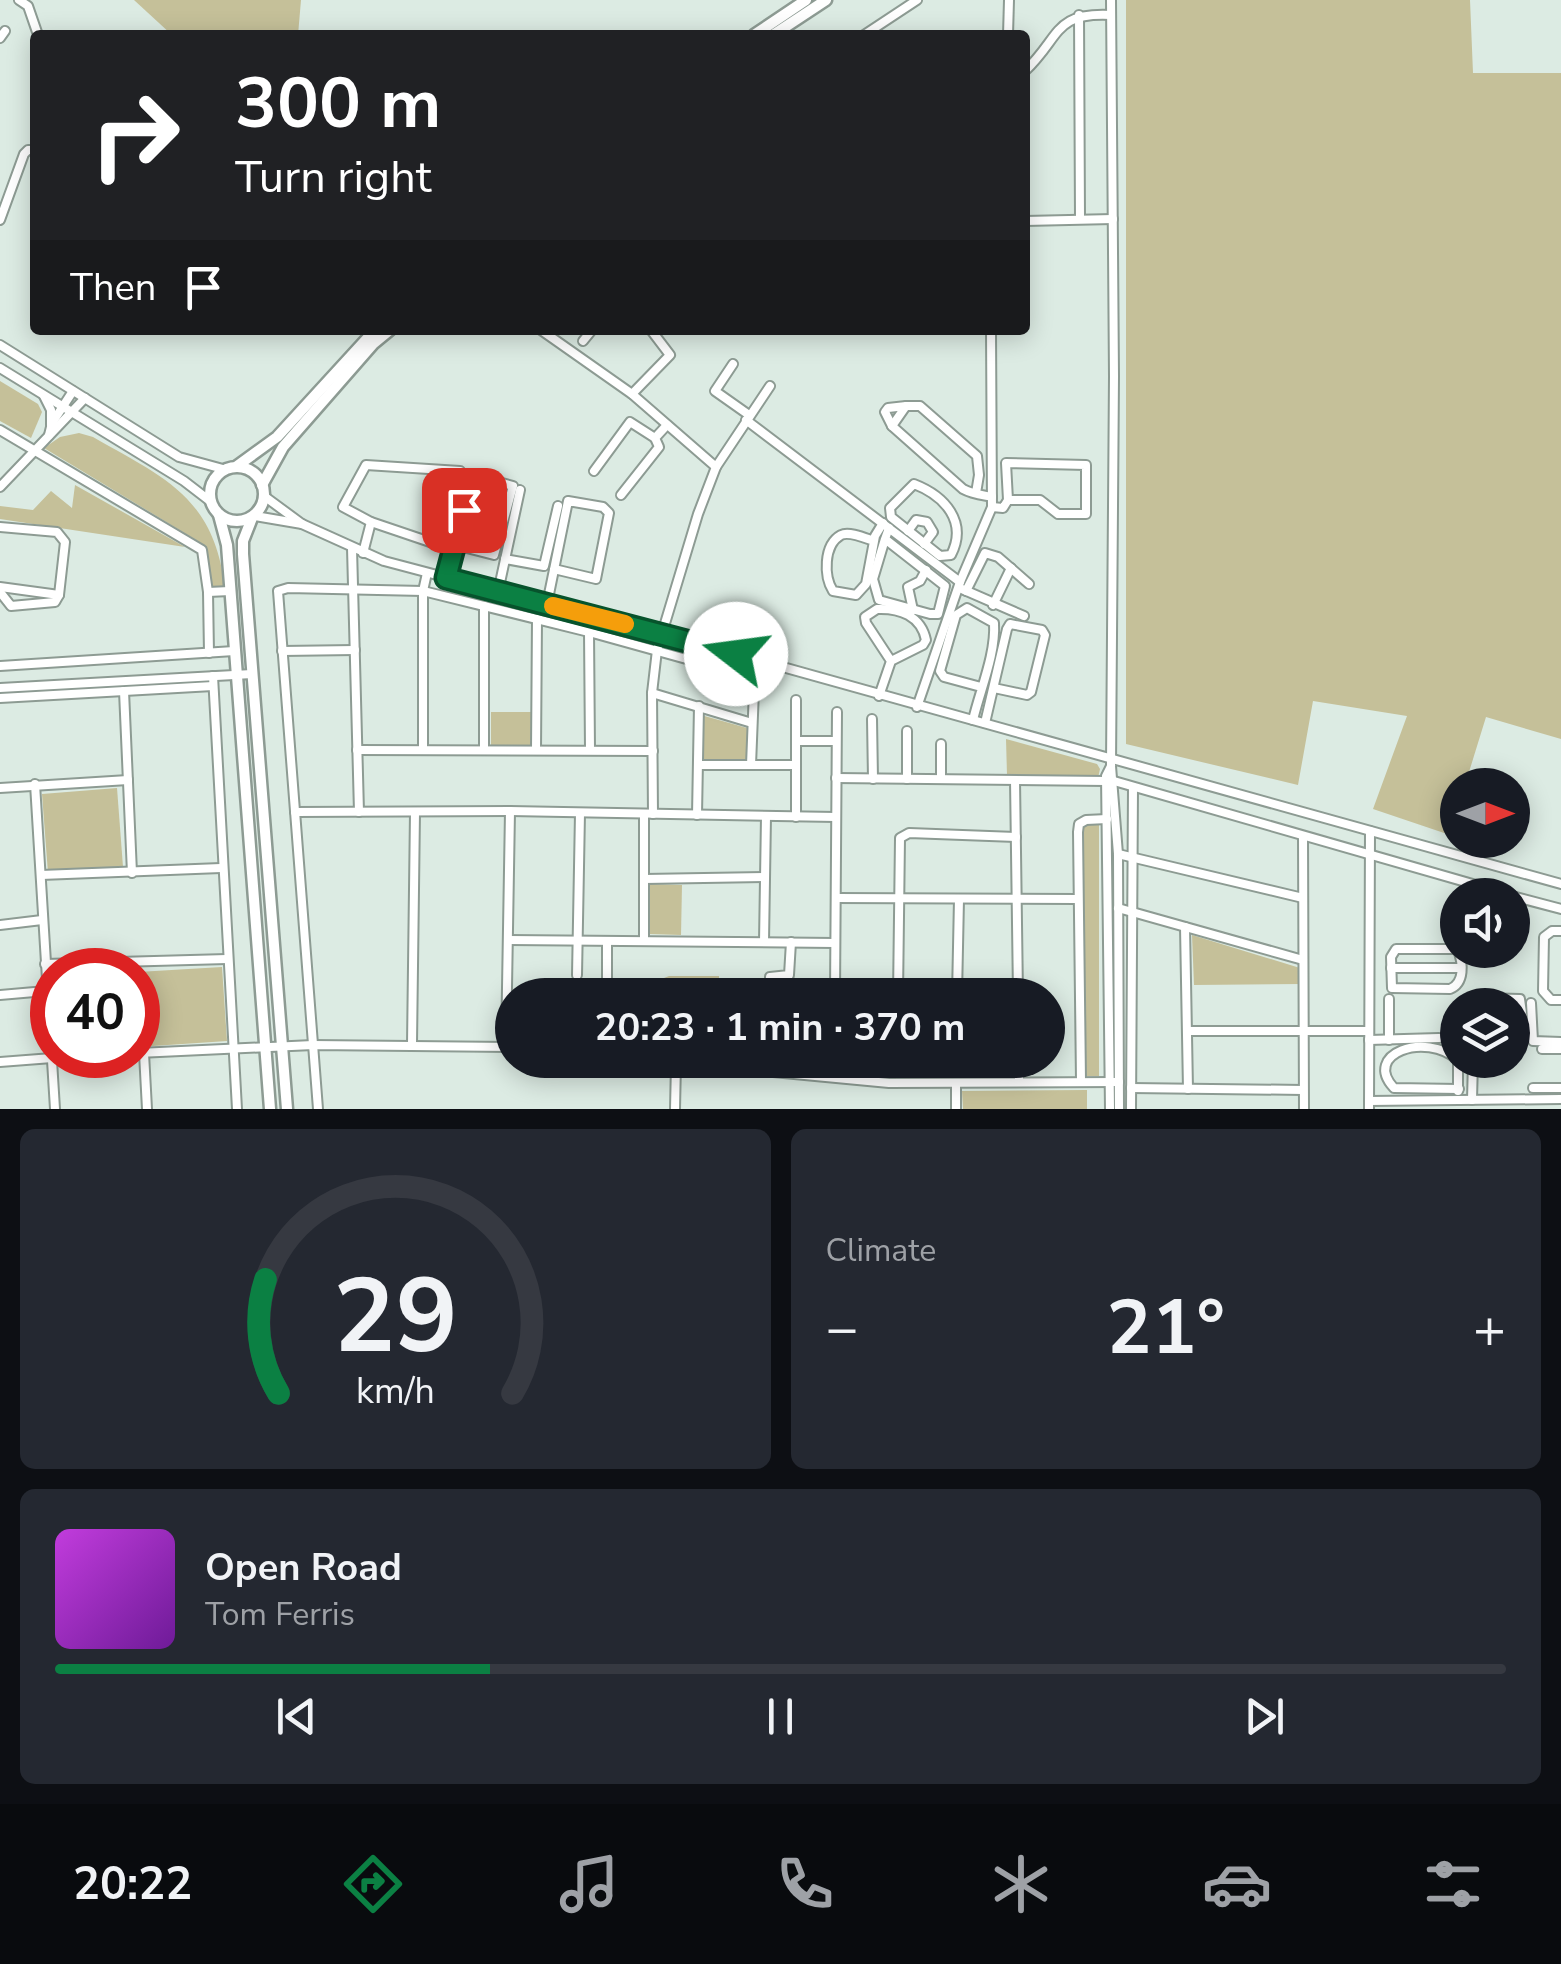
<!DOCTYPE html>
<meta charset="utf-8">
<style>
:root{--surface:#171b24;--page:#242831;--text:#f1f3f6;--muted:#9ea1a6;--line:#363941;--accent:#0b8043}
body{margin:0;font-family:"Nunito Sans",sans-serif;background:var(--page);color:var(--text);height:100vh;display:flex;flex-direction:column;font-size:38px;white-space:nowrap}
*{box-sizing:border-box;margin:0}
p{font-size:32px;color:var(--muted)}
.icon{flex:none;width:55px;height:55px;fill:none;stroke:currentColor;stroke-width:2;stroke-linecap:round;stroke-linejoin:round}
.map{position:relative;height:1109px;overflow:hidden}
.side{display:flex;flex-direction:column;gap:20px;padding:20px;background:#0d0f14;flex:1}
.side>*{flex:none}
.top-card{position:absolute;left:30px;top:30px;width:1000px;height:305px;border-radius:10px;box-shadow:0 5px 25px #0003;background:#202124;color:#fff;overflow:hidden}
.needle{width:65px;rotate:90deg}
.fabs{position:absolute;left:1440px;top:768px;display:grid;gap:20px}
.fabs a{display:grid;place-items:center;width:90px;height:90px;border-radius:50%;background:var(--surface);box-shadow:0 5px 25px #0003;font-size:50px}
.speed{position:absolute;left:30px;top:948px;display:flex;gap:20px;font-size:50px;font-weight:700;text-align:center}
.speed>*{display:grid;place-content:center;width:130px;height:130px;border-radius:50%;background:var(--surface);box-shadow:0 5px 25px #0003;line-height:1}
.speed .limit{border:15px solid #d22;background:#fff;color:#111}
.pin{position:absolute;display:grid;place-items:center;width:85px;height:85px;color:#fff;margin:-42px;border-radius:20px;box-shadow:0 5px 15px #0006}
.me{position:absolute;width:110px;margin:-55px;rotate:285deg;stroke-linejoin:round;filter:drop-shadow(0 0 8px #0008)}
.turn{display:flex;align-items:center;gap:35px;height:210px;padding:0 40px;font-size:45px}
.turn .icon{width:130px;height:130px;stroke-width:2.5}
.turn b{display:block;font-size:70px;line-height:85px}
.then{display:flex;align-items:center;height:95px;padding:0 40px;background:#0003;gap:20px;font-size:38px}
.big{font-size:75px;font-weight:700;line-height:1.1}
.side .tile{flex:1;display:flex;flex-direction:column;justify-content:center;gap:15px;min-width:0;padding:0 35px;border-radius:15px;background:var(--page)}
.side .dial{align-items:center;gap:0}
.dial svg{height:260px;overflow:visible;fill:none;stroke:var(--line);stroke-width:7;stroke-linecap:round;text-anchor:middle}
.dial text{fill:var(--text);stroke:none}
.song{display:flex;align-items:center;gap:30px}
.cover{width:120px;height:120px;border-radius:15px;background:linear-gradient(135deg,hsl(290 70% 55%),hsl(280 70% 35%))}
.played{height:10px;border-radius:5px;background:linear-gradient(90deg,var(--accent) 30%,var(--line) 30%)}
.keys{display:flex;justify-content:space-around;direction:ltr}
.heat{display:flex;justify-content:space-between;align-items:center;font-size:55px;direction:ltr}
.side .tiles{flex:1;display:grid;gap:20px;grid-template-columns:1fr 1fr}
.tile:last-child{grid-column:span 2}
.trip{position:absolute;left:495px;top:978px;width:570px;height:100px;border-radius:50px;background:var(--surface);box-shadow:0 5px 25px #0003;font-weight:700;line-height:100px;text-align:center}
.menu{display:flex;height:160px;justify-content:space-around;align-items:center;background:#090b0e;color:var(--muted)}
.menu .icon{width:70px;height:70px}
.menu .on{color:var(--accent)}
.menu b{font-size:45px;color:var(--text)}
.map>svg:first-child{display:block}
.green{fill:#c5c099}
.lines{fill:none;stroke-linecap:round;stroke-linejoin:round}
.minor-casing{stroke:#8d9b93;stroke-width:12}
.major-casing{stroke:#8d9b93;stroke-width:15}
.minor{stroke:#fff;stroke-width:8}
.major{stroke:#fff;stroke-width:10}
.route-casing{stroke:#07532c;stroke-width:25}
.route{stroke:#0b8043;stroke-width:18}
.slow{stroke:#f59e0b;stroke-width:18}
</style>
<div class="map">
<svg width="1561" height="1109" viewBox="0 0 1561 1109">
<rect width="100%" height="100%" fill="#dcebe3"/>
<g class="green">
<path d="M134 0H301L298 35H172Z"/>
<path d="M1126 0H1470L1473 73H1561V739L1486 717 1465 785H1458L1457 809 1450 835 1373 809 1407 716 1313 701 1298 785 1126 744Z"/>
<path d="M0 381 38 404 42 412 31 438 0 421Z"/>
<path d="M79 433 93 437C165 478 214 497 225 588H209L206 546 44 448 60 437Z"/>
<path d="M75 485 185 547 0 519V506L33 510 51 491 72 508Z"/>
<rect x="491" y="712" width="41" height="34"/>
<path d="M701 715 747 728V760L702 761Z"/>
<path d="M1006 739 1097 764 1100 769 1098 778 1007 775Z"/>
<path d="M117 788 123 867 48 873 42 794Z"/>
<path d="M1081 825H1099V1076H1082Z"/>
<path d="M650 884 682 885 681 935 649 934Z"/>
<path d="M1192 935 1300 968 1301 984 1194 985Z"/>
<path d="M222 967 227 1041 138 1047V972Z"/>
<path d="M669 976H719V995H664V978Z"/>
<path d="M1087 1090V1109H963L962 1091Z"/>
</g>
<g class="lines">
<g class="minor-casing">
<g id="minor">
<path d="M19 0 28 6 38 35"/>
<path d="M1111 0 1114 376 1111 766 1118 854 1119 1109"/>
<path d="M1079 15 1080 219"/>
<path d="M864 35 917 0"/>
<path d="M1008 35 1009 0"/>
<path d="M0 38 5 31"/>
<path d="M1025 71C1061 37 1053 12 1111 15"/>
<path d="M0 220 24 154 28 150H35"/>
<path d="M1025 221 1113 219"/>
<path d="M541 330 632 394 716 467"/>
<path d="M583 341 592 330"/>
<path d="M0 345 179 457 223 469"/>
<path d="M733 364 715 391 749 415"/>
<path d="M0 368 184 481 210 501"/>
<path d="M632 394 670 355 651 330"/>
<path d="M44 396 51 410V425"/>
<path d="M746 420 960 582"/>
<path d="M892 426 885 412 888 408 906 406"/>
<path d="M0 430 202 550 208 592 209 653"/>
<path d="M49 435 52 423 73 391"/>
<path d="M366 465 460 471 452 514 439 545 371 522 343 507Z"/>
<path d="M594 471 630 422 655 438"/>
<path d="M914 484C945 496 968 522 951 555L940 556 891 517 890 508Z"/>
<path d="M0 487 85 398"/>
<path d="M976 493 979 475 977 456 920 406H906L892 426 963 489C972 494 982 495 992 497"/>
<path d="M621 495 659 447 655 438 667 425"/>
<path d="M264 496 302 524 384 561 736 654 1561 884"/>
<path d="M992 507 1003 508 1008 500H1040L1058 514H1086V465L1006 463 1008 500"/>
<path d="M255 516 302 524"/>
<path d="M0 527 57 532 65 542 59 595 55 602 11 606 0 592"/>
<path d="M908 531 916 520 927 522 933 532 924 544"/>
<path d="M885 539 873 579 879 600 930 614H938L945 586 885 539 889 528"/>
<path d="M874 541C865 538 849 531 841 535 823 545 824 577 833 591L856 595 866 584 875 536 883 523"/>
<path d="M352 548 359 812"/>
<path d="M363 553 371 522"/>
<path d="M505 559 544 566 558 506"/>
<path d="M446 578 473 475 513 486 494 555 455 545"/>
<path d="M0 587 59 595"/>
<path d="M962 589 1024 616"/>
<path d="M966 591 985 553 998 557 1029 584"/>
<path d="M208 592 230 591"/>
<path d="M498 592 520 490"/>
<path d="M547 604 568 501 603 507 609 513 596 579 554 569"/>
<path d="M993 605 1011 568"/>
<path d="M913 610 908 587 920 581 926 570"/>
<path d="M589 632 590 750"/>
<path d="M282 651 355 650"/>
<path d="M0 666 234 651"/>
<path d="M213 676 237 1109"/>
<path d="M0 688 252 674"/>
<path d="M124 691 132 873"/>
<path d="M652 693 752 723"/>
<path d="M879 696 891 661 923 645 926 640C921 616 900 608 877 609L865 617 866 623 891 661"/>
<path d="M0 698 213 686"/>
<path d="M796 700V817"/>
<path d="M917 707 960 582 992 507 991 330"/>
<path d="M872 719 873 779"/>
<path d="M973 720C980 690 996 654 994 623L967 608 956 615 940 671 944 677 981 687"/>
<path d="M985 723 1007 629 1010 624 1042 630 1045 635 1031 692 1027 695 994 688"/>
<path d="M796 741H836"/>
<path d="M941 744V779"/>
<path d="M357 750 653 751"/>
<path d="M423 750V591L427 573"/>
<path d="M484 750V606"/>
<path d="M536 750 537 619"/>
<path d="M699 765H796"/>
<path d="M836 778 1106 781"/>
<path d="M907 779V731"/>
<path d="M1015 780 1018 995"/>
<path d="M1114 781 1511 895"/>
<path d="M35 784 55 1109"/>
<path d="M0 788 128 780"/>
<path d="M295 812 510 811 836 817"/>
<path d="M644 814V941"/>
<path d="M653 814 652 693 657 650 698 514 716 467 770 386"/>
<path d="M697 815 699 706"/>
<path d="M1303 836 1304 1109"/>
<path d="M1118 854 1303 898"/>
<path d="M41 875 221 868"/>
<path d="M644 879 764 877"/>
<path d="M1512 896 1561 909"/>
<path d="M836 898 1078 899"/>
<path d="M1118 908 1303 960"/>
<path d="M0 925 42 920"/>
<path d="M1185 927 1188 1089"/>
<path d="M1561 931H1552L1544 937 1543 991 1551 1000H1561"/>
<path d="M509 940 835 943"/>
<path d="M607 941V995"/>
<path d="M764 942 766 816"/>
<path d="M1458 949H1396L1391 957 1392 988 1450 989C1465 983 1463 963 1458 950"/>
<path d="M1468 950 1471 957 1490 958 1493 950"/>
<path d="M45 964 227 959"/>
<path d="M1391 968H1461"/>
<path d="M577 975 580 813"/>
<path d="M898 994 972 995"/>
<path d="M0 995 46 991"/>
<path d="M769 995 770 977 789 975 791 942"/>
<path d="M835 995 837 712"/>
<path d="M898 995 900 838 909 833 1016 837"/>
<path d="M957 995 959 899"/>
<path d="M1531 1003 1533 1041 1561 1042"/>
<path d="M1474 1005 1476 999 1482 998 1520 999 1523 1020 1512 1026"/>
<path d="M1187 1031H1369"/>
<path d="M1369 1040 1439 1038"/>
<path d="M1389 1040V999"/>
<path d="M412 1044 415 812"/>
<path d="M506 1047 510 811"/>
<path d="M1542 1049H1561"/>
<path d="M138 1053 313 1045 512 1047"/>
<path d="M144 1053 147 1109"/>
<path d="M647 1060 889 1083 1119 1082"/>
<path d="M1019 1060V1082"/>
<path d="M1458 1060C1425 1031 1362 1054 1394 1088L1459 1089"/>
<path d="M1458 1060V1091"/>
<path d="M835 1061 906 1060"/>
<path d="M0 1062 91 1055"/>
<path d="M1081 1081 1078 832 1079 824 1086 820 1107 819"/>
<path d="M1131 1088 1303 1090"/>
<path d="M1533 1088H1561"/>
<path d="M1472 1100 1473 1060"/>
<path d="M1369 1101 1561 1099"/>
<path d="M318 1109 278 591 288 588 423 591 589 632 744 675 751 679 754 690 751 765"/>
<path d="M675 1109 676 1063"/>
<path d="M956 1109V1083"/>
<path d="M1110 1109 1106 776 1111 766"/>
<path d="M1131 1109 1133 788"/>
<path d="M1369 1109 1370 831"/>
</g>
</g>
<g class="major-casing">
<g id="major">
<path d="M754 35 806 0"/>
<path d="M773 35 826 0"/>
<path d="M237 466 277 437 375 330"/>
<circle cx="237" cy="494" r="27"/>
<path d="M262 485 283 447 373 344 390 330"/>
<path d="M219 515 227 545 270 1109"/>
<path d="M252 518 243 541V554L287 1109"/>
</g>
</g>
<use href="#minor" class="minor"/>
<use href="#major" class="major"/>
</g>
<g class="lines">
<g class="route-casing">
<path id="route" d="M464 510 446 578 736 654"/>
</g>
<use href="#route" class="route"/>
<path class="slow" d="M553 606 625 624"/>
</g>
</svg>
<div class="fabs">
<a><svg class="needle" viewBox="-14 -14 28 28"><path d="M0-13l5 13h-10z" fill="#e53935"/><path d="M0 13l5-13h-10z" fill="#9ea1a6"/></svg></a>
<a><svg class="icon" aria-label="sound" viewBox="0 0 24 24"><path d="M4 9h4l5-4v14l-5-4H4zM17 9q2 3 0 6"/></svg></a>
<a><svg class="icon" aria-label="layers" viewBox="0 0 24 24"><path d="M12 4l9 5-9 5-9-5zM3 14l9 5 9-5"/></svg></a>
</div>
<div class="speed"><div class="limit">40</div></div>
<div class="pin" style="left:464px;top:510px;background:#d93025"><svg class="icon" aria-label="arrive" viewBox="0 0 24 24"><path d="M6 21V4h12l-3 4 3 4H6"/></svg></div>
<svg class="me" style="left:736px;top:654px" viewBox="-20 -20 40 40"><circle r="19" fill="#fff"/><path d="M0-13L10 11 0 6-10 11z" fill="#0b8043"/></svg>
<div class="trip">20:23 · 1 min · 370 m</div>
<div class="top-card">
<div class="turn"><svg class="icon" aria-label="right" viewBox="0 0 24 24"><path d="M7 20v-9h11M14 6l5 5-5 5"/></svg><div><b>300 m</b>Turn right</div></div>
<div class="then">Then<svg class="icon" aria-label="arrive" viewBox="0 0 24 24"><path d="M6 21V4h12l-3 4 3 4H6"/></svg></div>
</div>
</div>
<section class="side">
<div class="tiles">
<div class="tile dial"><svg viewBox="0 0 100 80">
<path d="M14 69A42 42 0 1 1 86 69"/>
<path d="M14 69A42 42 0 0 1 10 34" stroke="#0b8043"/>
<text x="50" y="56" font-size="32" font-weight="700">29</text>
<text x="50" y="72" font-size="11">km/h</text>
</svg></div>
<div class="tile"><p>Climate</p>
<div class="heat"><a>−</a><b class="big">21°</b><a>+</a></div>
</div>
<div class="tile">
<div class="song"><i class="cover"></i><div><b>Open Road</b><p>Tom Ferris</p></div></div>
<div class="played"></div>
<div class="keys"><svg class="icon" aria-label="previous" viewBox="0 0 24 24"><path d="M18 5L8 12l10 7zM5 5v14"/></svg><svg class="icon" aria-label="pause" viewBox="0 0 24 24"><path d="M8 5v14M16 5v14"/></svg><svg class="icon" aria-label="next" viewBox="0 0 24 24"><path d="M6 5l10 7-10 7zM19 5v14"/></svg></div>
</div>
</div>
</section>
<nav class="menu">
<b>20:22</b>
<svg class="icon on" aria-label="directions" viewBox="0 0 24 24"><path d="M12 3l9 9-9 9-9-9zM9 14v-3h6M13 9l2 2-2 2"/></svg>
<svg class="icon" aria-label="music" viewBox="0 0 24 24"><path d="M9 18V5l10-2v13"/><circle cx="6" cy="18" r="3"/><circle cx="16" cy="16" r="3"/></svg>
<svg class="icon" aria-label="phone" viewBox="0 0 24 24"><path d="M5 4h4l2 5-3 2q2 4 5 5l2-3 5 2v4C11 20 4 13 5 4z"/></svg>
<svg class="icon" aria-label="climate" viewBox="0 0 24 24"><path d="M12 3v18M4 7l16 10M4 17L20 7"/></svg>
<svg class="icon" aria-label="car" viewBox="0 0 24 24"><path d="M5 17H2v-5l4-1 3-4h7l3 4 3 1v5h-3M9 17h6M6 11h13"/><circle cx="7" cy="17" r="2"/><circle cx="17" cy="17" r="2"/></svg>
<svg class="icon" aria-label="filters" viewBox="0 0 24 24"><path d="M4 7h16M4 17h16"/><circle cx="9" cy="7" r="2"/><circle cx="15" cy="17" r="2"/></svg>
</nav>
